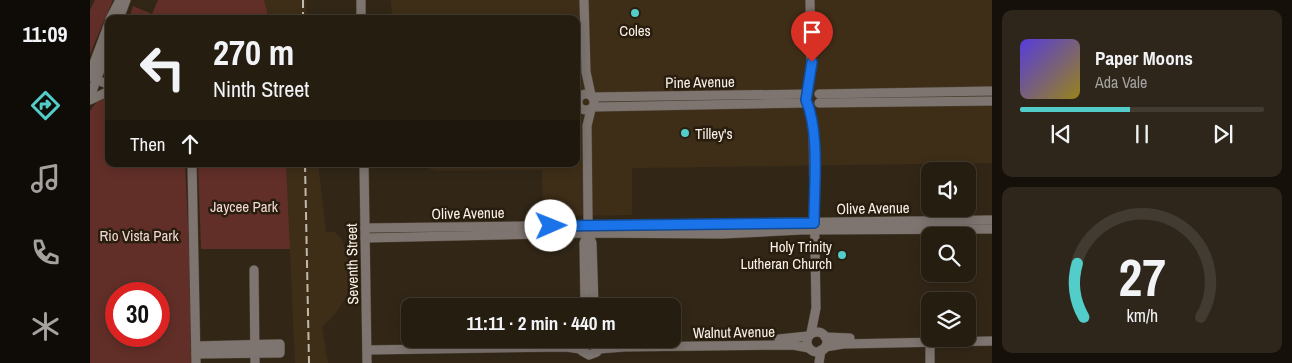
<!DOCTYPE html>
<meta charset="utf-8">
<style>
:root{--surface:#261d11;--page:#2e261a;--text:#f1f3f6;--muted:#a4a29f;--line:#423b31;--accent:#53cdc9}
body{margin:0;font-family:"Archivo Narrow",sans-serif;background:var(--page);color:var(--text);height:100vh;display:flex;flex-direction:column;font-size:19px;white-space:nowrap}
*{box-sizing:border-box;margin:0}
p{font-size:16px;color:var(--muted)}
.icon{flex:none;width:28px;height:28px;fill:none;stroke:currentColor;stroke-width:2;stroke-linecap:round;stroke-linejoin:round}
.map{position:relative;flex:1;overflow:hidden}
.sheet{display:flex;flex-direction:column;gap:10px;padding:10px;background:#151009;width:300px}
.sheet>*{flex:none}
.hud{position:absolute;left:15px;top:15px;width:475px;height:152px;border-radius:10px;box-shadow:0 2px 12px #0003,0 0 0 1px var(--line);background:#261d11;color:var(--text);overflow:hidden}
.buttons{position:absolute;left:831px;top:162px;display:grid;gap:10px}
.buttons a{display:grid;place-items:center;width:55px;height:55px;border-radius:10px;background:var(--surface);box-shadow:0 2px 12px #0003,0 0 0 1px var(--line);font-size:25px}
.speed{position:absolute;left:15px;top:282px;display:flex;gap:10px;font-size:25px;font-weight:700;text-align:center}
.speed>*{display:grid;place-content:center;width:65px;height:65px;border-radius:50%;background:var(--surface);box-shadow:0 2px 12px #0003,0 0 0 1px var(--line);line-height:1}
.speed .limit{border:8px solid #d22;background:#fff;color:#111}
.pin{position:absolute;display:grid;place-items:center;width:42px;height:42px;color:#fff;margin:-51px -21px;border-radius:50% 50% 50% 0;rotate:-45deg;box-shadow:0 0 5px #0007}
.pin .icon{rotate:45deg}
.me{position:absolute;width:55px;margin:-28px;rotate:89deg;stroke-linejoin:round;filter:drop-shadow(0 0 4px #0008)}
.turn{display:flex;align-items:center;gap:18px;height:105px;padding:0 25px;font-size:22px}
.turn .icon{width:65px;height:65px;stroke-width:2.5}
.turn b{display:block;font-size:35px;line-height:42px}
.then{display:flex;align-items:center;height:48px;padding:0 25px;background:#0003;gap:10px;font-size:19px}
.sheet .card{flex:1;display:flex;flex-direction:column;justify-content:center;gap:8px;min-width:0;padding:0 18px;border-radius:10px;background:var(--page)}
.sheet .dial{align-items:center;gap:0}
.dial svg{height:130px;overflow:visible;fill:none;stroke:var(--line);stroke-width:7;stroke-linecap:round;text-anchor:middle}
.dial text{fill:var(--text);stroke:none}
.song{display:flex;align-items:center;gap:15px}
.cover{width:60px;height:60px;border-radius:8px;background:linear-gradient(135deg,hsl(250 70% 55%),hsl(50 70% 35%))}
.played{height:5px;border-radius:2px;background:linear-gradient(90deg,var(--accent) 45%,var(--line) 45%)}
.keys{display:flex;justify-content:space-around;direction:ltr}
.trip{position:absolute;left:311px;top:298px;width:280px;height:50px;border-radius:10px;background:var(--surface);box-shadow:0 2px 12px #0003,0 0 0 1px var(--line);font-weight:700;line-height:50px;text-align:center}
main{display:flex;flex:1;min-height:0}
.tab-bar{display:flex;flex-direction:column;width:90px;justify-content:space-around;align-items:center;background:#0f0c07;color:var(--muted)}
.tab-bar .icon{width:35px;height:35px}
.tab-bar .selected{color:var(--accent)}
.tab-bar b{font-size:22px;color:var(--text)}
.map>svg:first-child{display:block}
.built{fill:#3e2e18}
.green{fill:#622f28;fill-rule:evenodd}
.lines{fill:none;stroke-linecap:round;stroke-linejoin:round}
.minor-casing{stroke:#4e4334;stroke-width:10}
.minor{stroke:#7e7570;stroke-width:9}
.rail{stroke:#c1b9ad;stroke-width:2;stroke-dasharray:8 4;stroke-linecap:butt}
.route-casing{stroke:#114b97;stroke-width:12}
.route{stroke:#1a73e8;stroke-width:9}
.poi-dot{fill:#53cdc9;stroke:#281d0e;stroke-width:2}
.labels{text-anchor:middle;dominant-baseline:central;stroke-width:5;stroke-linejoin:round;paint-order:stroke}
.poi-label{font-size:15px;fill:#faf2e8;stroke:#281d0e}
.street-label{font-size:15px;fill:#faf2e8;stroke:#281d0e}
.park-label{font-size:15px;fill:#f2d8d4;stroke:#281d0e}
</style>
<main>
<nav class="tab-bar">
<b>11:09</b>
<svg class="icon selected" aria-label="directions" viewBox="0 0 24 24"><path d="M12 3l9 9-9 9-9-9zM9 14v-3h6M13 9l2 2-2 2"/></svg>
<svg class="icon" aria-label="music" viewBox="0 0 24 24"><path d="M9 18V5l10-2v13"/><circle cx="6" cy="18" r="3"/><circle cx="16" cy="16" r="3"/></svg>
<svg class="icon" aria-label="phone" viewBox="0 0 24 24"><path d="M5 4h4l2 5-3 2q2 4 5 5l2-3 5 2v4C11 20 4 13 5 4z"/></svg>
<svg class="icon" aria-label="climate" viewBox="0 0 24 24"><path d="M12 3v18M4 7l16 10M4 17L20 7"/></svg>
</nav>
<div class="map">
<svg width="902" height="363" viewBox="0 0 902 363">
<rect width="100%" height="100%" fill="#322717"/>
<g class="built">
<path d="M174 0H216L217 19H179Z"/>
<path d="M301 0H902V163L542 168V215L453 216 452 170 346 171 338 168V164H486V19H302Z"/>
<path d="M196 164H228L236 232H244L250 237 261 260 262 288 245 314 232 327 238 363H205Z"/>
</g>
<g class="green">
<path d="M5 0H23L0 54V10Z"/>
<path d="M68 0H174L179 19H39L43 6 62 14Z"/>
<path d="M19 96V164H95L99 247 101 363H0V111L8 100ZM26 294H69V336H26Z"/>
<path d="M108 164H196L200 249H111Z"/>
</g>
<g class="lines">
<g class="minor-casing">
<g id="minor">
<path d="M271 0V19"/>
<path d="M494 0 496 72 501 95"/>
<path d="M20 19 30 0"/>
<path d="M29 19 36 0"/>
<path d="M15 55 19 72"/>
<path d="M0 74 19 23"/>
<path d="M3 78 19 85"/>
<path d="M718 93 721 62 720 0"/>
<circle cx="496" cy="102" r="8"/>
<path d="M729 94 902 91"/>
<path d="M0 97 19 46"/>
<path d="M502 97 717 94"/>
<path d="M0 100 19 91"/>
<path d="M729 103 902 101"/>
<path d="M719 105 723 126 726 308 721 333"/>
<path d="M503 107 717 103"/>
<path d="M102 164 106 363"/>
<path d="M274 164 277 363"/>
<path d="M275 228 902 220"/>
<path d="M498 233 502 243 504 306"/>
<path d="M275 238 498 233 632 234 711 230 902 229"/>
<path d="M164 270 165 363"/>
<path d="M495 306 494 243 498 233V216L497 126 501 109"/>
<circle cx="727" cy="342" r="10"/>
<path d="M735 337 760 338"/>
<path d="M840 337V363"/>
<path d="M509 339 539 341"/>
<path d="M689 339 718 336"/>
<path d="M467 342 487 339"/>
<path d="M489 344 492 351 499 355 507 352 510 344"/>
<path d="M106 346 190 344V353L106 354"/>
<path d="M735 347 753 344 902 341"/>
<path d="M509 349 534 347 703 345 719 348"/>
<path d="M277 350 476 347 490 349"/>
<path d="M729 363 731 350"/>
</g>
</g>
<use href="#minor" class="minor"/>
<g class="rail">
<path d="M213 0V19"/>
<path d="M215 164 219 363"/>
</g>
</g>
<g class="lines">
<g class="route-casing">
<path id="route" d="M461 226 724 223C724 186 730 133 716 100L722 62"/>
</g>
<use href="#route" class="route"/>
</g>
<g class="poi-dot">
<circle cx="545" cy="13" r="5"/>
<circle cx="595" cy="133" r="5"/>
<circle cx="752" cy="255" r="5"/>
</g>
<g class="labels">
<g class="poi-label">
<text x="545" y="30">Coles</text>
<text x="605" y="133" text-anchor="start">Tilley's</text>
<text x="742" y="246" text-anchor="end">Holy Trinity<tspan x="742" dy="17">Lutheran Church</tspan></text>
</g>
<g class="street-label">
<text transform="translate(610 82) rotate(-1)">Pine Avenue</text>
<text transform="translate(783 208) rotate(-1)">Olive Avenue</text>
<text transform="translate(378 213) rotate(-1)">Olive Avenue</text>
<text transform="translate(262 264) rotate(-91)">Seventh Street</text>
<text transform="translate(644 332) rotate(-1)">Walnut Avenue</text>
</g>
<g class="park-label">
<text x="154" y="206">Jaycee Park</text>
<text x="49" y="235">Rio Vista Park</text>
</g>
</g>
</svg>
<div class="buttons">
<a><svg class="icon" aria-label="sound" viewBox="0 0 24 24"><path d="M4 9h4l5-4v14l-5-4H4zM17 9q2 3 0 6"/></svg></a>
<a><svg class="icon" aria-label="search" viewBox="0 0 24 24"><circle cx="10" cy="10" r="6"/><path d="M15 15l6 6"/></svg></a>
<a><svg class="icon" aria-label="layers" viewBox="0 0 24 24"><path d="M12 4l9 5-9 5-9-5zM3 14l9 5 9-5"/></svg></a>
</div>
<div class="speed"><div class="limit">30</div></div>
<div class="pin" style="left:722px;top:62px;background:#d93025"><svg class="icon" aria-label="arrive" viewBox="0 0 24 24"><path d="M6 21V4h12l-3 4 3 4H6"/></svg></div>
<svg class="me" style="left:461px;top:226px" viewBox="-20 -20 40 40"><circle r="19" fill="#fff"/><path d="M0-13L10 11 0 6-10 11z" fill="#1a73e8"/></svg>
<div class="trip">11:11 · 2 min · 440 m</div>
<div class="hud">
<div class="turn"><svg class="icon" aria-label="left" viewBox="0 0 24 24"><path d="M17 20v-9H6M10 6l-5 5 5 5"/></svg><div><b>270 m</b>Ninth Street</div></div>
<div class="then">Then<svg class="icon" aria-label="ahead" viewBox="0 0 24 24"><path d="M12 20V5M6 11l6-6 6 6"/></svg></div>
</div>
</div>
<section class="sheet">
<div class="card">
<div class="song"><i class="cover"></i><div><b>Paper Moons</b><p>Ada Vale</p></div></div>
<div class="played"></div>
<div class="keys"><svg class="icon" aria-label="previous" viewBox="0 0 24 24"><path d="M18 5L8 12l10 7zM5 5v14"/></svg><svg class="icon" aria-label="pause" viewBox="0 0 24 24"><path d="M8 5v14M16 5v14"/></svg><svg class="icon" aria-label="next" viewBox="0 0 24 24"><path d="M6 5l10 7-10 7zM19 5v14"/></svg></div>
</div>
<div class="card dial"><svg viewBox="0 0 100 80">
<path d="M14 69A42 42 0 1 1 86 69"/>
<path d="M14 69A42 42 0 0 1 10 36" stroke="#53cdc9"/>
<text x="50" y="56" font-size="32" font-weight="700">27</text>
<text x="50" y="72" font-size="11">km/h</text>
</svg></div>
</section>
</main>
